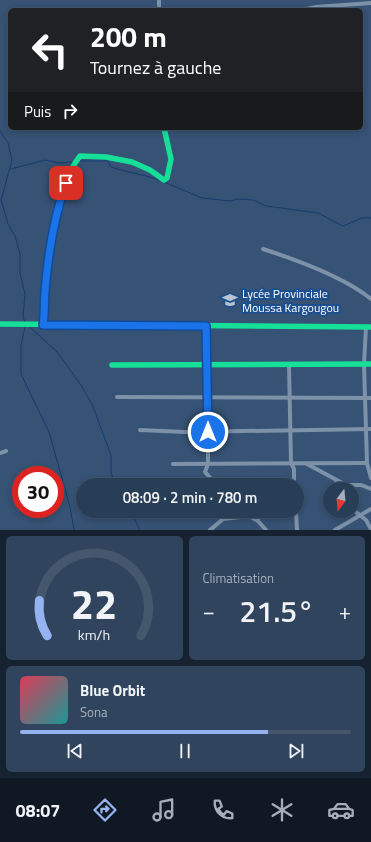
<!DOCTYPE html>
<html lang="fr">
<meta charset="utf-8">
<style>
:root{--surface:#283e57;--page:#30455d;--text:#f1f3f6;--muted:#a5aeba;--line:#44576d;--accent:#95b2f1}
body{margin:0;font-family:"Titillium Web",sans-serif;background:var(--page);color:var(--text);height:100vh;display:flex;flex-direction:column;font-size:15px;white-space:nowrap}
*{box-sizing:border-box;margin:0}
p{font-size:13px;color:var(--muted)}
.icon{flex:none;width:22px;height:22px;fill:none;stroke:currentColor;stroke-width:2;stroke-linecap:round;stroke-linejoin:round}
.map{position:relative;height:530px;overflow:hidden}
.side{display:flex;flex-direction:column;gap:6px;padding:6px;background:#162230;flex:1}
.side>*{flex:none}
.top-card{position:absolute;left:8px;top:8px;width:355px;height:122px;border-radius:6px;box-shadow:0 2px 6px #0003,0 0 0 1px var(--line);background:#202124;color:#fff;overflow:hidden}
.needle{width:26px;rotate:196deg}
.controls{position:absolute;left:323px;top:482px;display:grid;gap:8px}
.controls a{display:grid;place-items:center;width:36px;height:36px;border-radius:50%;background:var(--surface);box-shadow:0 2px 6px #0003,0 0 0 1px var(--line);font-size:20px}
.speed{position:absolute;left:12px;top:466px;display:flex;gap:8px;font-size:20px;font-weight:700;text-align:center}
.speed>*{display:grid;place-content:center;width:52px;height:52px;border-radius:50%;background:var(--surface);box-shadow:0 2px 6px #0003,0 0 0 1px var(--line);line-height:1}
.speed .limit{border:6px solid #d22;background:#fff;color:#111}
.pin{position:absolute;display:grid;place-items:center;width:34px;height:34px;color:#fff;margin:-17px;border-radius:8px;box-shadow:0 2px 6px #0006}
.me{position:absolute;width:44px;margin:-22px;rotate:0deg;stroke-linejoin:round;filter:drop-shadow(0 0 3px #0008)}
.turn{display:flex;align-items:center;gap:14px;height:84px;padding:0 16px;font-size:18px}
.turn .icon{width:52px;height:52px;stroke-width:2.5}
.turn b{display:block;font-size:28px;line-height:34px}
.then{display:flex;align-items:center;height:38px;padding:0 16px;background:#0003;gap:8px;font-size:15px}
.big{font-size:30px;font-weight:600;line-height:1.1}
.side .tile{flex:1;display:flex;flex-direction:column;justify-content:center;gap:6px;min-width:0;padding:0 14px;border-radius:6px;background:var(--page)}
.side .dial{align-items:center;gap:0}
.dial svg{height:104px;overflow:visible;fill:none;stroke:var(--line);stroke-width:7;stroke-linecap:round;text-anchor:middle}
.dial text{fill:var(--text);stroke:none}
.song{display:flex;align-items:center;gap:12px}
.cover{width:48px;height:48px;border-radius:6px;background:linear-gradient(135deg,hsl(350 70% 55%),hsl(180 70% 35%))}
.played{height:4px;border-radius:2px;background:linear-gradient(90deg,var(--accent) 75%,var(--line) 75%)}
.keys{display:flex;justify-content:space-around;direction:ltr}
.heat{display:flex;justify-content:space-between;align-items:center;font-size:22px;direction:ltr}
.side .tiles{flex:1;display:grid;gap:6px;grid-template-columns:1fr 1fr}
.tile:last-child{grid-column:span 2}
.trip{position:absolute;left:76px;top:478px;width:228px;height:40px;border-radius:20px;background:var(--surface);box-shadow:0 2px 6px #0003,0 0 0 1px var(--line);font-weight:600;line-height:40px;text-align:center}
.menu{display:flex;height:64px;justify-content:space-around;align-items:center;background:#101923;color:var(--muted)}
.menu .icon{width:28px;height:28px}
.menu .selected{color:var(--accent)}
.menu b{font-size:18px;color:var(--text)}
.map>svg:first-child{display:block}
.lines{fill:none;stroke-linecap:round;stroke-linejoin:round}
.stream{stroke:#153c6e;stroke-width:1}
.street{stroke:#7d92a8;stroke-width:4}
.fast{stroke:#16e098;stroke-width:5.5}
.route-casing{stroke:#114b97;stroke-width:10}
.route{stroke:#1a73e8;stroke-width:7}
.labels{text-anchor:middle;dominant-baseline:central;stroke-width:4;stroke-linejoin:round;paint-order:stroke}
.poi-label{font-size:12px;fill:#fff;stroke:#1b4f8f;text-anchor:start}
</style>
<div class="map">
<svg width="371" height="530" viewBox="0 0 371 530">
<rect width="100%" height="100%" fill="#365274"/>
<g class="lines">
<g class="stream">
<path d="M0 131 8 143 12 160 1 200 8 224 15 236 20 254V273L25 294 23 317 25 322"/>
<path d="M79 161H108L111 167C128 173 144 174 159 180"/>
<path d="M11 169 45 160 59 163 72 162"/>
<path d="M164 182 202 198 230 201 237 199 253 200 266 206 318 213 343 226 362 218H371"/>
<path d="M25 327 21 345V374L49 432 70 507 74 530"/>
<path d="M30 327 57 352 81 385 92 404 111 455V473L116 485"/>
<path d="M130 511 140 530"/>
</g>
<g class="street">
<path d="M159 10V0"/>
<path d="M302 10 316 7 371 3"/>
<path d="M263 249C297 260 344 277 371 299"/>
<path d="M206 326 208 365V464L205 472 217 485"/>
<path d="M366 327 364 364 367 463 371 478"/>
<path d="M289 365 291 463 294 469V485"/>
<path d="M117 397 371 398"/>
<path d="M140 430 185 432 371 429"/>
<path d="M0 453 6 451"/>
<path d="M173 464 367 463"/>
<path d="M307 464 346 485H361L371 489"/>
<path d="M336 481 341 489"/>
<path d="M352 509 366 520 371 529"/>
<path d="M250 511 258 520"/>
<path d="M296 511 297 530"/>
<path d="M210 530 223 519 249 516 258 521 266 530"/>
<path d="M335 530 371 509"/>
</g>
<g class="fast">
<path d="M0 324 371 327"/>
<path d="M43 325C45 313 44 303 45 291 47 256 58 183 80 156L106 157 132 162 150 170 164 180 167 178 171 159 164 128"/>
<path d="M112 365 371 364"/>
</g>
</g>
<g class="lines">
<g class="route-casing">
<path id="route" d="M66 183C54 217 48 254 45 291 44 302 45 313 43 325L206 326 208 432"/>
</g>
<use href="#route" class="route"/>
</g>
<defs>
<g id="school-bare" transform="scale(1.2)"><path d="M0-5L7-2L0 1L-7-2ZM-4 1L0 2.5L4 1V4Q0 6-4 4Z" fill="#b9c2ce" stroke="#1b4f8f" stroke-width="2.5" paint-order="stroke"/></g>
</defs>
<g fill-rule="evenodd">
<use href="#school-bare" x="230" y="300"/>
</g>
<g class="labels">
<g class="poi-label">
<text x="242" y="293">Lycée Provinciale<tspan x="242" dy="14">Moussa Kargougou</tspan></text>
</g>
</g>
</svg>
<div class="controls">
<a><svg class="needle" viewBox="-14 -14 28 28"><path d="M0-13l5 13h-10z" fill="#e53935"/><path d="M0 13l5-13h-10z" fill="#a5aeba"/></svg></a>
</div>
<div class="speed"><div class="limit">30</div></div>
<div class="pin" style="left:66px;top:183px;background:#d93025"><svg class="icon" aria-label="arrive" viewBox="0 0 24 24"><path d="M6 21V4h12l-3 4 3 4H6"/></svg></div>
<svg class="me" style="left:208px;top:432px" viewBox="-20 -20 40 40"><circle r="17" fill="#1a73e8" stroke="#fff" stroke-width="3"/><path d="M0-11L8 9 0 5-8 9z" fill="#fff"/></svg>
<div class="trip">08:09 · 2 min · 780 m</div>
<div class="top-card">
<div class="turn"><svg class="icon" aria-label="left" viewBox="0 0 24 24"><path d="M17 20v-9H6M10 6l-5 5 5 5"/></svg><div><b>200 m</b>Tournez à gauche</div></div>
<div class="then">Puis<svg class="icon" aria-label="right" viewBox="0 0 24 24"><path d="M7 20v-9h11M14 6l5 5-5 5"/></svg></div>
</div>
</div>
<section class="side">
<div class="tiles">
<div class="tile dial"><svg viewBox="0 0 100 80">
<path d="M14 69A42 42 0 1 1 86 69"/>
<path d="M14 69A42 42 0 0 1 8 42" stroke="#95b2f1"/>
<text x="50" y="56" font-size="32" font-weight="700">22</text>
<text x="50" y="72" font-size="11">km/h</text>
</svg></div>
<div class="tile"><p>Climatisation</p>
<div class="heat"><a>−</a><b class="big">21.5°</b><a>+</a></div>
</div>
<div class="tile">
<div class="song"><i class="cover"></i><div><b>Blue Orbit</b><p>Sona</p></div></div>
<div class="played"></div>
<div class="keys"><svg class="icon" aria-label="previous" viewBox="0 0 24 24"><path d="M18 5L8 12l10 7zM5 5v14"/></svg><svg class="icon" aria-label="pause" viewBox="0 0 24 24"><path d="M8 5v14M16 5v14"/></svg><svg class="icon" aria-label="next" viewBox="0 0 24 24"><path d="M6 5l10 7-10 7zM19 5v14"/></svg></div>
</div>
</div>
</section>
<nav class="menu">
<b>08:07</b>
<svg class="icon selected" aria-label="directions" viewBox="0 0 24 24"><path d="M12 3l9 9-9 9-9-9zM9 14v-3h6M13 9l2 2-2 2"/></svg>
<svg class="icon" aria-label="music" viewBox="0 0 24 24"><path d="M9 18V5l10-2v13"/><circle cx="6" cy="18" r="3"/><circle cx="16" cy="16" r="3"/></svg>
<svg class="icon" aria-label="phone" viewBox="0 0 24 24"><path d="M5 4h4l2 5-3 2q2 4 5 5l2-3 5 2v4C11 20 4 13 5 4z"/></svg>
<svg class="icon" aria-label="climate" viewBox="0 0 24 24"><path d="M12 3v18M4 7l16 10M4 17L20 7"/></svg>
<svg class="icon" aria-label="car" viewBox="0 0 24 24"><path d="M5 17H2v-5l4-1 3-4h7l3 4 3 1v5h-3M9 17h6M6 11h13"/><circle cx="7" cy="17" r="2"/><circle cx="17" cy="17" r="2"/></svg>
</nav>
